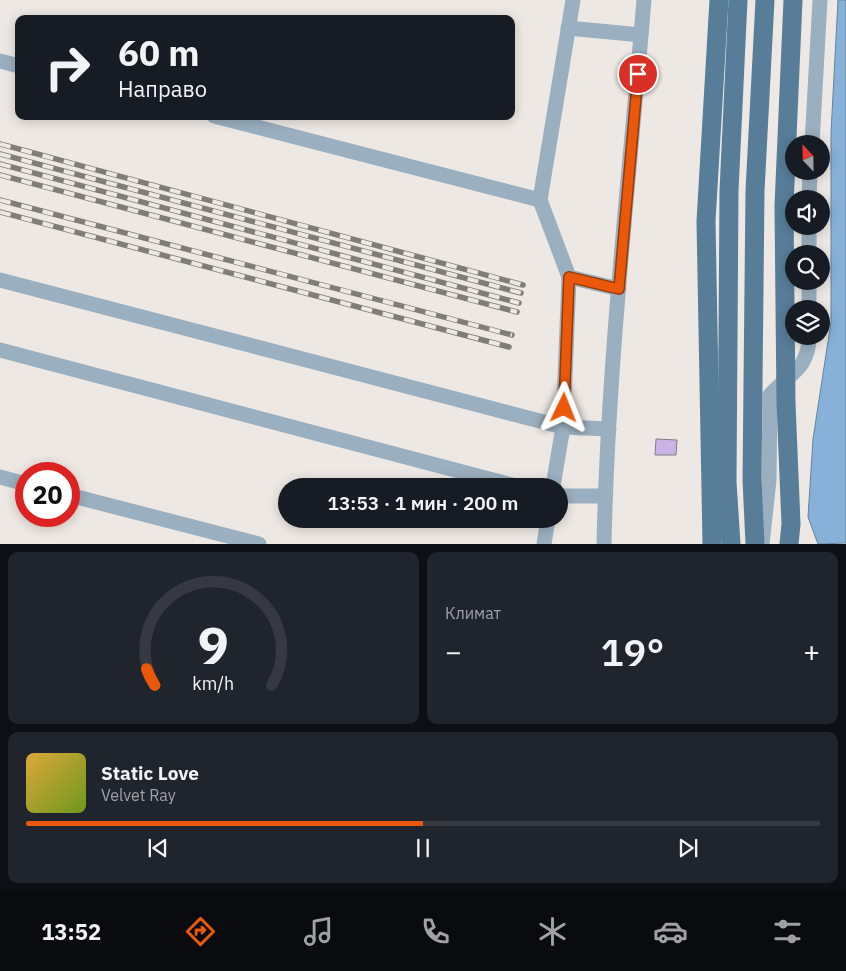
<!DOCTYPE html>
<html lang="ru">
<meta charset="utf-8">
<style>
:root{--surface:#171b24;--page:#20242c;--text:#f1f3f6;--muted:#9ea1a6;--line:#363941;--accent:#ea580c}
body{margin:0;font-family:"IBM Plex Sans",sans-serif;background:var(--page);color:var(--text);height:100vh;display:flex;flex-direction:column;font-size:19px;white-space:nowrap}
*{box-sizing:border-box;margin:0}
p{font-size:16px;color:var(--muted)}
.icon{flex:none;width:28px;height:28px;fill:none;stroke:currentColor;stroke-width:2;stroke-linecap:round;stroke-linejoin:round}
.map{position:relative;height:544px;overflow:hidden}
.drawer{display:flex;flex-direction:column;gap:8px;padding:8px;background:#0d0f14;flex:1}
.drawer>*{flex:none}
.top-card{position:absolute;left:15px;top:15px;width:500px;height:105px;border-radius:10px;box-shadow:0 2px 12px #0003;background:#171b24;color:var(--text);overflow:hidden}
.needle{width:32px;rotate:338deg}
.fabs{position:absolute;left:785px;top:135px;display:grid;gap:10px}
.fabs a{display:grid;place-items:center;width:45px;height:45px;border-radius:50%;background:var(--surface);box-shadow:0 2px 12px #0003;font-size:25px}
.speed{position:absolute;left:15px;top:462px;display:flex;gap:10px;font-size:25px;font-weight:700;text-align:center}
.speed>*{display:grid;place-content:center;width:65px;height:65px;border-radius:50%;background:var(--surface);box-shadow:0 2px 12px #0003;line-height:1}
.speed .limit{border:8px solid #d22;background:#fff;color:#111}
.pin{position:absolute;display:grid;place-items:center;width:42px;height:42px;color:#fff;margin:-21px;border:2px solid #fff;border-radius:50%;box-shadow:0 1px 5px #0007}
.me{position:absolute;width:55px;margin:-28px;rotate:2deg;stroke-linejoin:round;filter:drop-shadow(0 0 4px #0008)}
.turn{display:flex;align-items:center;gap:18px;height:105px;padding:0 20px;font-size:22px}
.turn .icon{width:65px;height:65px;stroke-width:2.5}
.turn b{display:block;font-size:35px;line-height:42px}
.big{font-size:38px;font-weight:600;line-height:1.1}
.drawer .tile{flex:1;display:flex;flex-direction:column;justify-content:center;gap:8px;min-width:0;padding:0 18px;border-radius:10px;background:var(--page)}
.drawer .dial{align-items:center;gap:0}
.dial svg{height:130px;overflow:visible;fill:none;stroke:var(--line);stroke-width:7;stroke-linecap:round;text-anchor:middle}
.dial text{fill:var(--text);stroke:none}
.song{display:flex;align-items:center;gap:15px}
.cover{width:60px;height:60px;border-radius:8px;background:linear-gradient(135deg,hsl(40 70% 55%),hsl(80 70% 35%))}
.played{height:5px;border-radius:2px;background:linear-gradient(90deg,var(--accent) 50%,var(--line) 50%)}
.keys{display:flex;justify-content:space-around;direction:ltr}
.heat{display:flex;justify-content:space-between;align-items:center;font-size:28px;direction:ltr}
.drawer .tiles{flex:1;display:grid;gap:8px;grid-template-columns:1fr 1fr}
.tile:last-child{grid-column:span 2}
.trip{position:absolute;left:278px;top:478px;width:290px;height:50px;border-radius:25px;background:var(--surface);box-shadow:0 2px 12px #0003;font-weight:600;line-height:50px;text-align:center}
.dock{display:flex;height:80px;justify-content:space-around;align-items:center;background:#090b0e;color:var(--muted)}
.dock .icon{width:35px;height:35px}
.dock .current{color:var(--accent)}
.dock b{font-size:22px;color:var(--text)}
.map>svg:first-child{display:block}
.water{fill:#87b1d8;stroke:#66829d}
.building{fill:#cbb4e5;stroke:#807e83}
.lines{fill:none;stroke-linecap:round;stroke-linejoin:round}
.minor{stroke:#9aafbf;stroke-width:15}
.major{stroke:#577d99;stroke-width:19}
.rail-casing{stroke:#807d79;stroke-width:5.5}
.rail{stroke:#ede8e3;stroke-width:4;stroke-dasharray:11;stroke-linecap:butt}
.major-bridge{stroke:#577d99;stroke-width:19}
.route-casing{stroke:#983908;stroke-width:12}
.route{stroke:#ea580c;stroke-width:9}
</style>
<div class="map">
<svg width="846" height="544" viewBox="0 0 846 544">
<rect width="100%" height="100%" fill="#ede8e3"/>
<path class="water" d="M838 0H846V543L818 544 808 517 813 439 831 322V133Z"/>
<path class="building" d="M656 439 677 440 676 455H655Z"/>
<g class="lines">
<g class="minor">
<path d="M568 28 641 35"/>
<path d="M0 61 19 66"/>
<path d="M214 116 540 200 573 0"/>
<path d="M812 144 820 0"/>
<path d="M809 199 810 171"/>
<path d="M540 200 569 277 619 289"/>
<path d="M809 226V254"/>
<path d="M0 280 563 427 609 429"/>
<path d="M809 281V309"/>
<path d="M0 350 516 486"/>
<path d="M0 477 26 484"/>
<path d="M553 486 563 427 569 277"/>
<path d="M69 495 259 544"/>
<path d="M559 496H605"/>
<path d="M544 544 548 519"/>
<path d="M604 544C608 362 629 181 644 0"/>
<path d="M762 544 769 480 770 395C788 374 809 370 809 336"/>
</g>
<g class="major">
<path d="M712 544 706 221 719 0"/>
<path d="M731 544 727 482 729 191 738 0"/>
<path d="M755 544 752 480 755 191 765 0"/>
</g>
<g class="rail-casing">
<g id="rail">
<path d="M0 144 523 285"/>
<path d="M0 154 521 293"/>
<path d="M0 164 519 303"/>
<path d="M0 175 517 312"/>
<path d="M0 200 512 335"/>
<path d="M0 212 509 347"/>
</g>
</g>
<use href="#rail" class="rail"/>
<path class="major-bridge" d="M789 544 791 524 786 403 784 206 793 0"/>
</g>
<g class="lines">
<g class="route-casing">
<path id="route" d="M564 408 569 277 619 289 638 74"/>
</g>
<use href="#route" class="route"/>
</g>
</svg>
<div class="fabs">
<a><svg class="needle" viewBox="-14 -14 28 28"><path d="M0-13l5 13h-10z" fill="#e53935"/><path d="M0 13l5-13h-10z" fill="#9ea1a6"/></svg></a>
<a><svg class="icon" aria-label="sound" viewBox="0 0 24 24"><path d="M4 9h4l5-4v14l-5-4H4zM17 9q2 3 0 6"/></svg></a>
<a><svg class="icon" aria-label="search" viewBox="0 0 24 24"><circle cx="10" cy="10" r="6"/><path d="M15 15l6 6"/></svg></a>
<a><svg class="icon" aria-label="layers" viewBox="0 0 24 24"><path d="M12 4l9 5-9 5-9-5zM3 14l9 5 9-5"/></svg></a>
</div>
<div class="speed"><div class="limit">20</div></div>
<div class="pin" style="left:638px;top:74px;background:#d93025"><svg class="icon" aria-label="arrive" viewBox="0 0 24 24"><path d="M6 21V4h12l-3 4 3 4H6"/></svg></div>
<svg class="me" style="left:564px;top:408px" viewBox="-20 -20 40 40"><path d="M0-17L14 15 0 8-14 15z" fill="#ea580c" stroke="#fff" stroke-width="4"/></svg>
<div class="trip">13:53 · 1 мин · 200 m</div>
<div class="top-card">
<div class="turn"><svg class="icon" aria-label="right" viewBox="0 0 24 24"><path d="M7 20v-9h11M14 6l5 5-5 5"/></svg><div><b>60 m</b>Направо</div></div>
</div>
</div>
<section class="drawer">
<div class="tiles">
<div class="tile dial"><svg viewBox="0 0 100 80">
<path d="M14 69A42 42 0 1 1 86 69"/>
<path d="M14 69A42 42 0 0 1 9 59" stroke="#ea580c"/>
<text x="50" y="56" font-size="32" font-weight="700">9</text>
<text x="50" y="72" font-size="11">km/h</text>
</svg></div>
<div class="tile"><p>Климат</p>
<div class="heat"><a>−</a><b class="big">19°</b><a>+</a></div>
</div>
<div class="tile">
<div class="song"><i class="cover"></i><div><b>Static Love</b><p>Velvet Ray</p></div></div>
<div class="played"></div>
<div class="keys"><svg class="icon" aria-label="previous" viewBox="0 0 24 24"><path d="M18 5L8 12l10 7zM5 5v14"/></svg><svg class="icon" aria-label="pause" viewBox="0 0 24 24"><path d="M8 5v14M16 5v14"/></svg><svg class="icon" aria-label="next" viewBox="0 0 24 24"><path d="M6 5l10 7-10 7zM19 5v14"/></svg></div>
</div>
</div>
</section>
<nav class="dock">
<b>13:52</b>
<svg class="icon current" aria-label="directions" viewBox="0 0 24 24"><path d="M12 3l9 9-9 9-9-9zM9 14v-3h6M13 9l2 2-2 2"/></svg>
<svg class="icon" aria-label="music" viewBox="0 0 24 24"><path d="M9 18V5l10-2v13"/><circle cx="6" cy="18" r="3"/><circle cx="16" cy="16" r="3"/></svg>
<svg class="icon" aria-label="phone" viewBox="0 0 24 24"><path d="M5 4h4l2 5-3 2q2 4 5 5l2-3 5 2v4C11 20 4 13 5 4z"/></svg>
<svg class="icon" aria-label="climate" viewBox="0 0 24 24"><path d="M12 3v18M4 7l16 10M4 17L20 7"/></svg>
<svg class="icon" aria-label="car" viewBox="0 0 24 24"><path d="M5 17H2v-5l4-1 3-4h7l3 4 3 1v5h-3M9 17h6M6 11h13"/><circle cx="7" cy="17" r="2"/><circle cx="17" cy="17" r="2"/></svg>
<svg class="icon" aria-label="filters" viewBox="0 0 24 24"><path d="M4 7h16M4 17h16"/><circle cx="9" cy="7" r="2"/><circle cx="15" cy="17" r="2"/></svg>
</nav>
